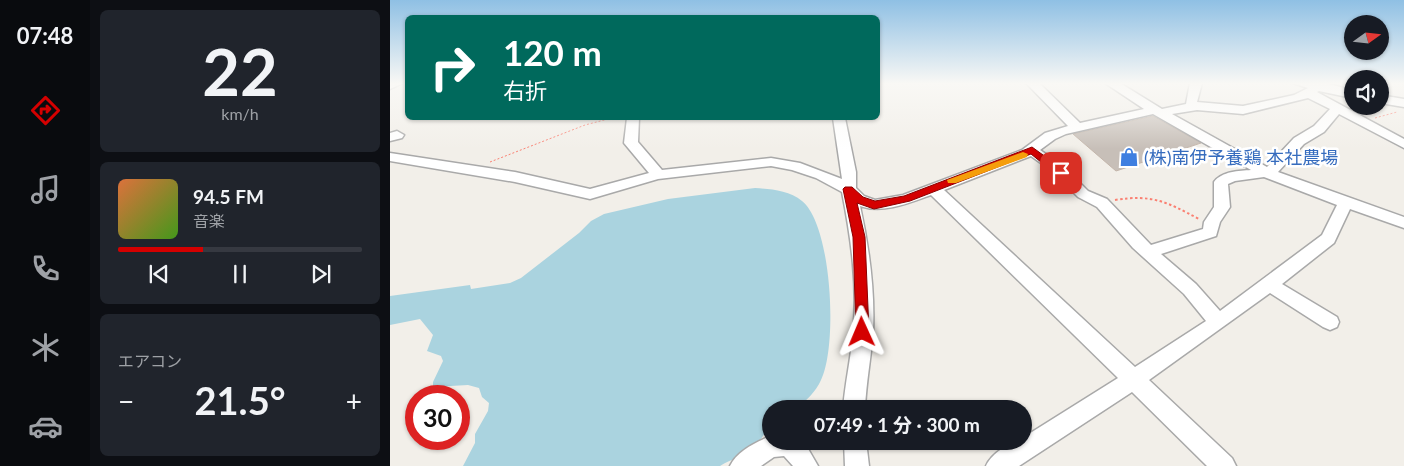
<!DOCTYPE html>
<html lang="ja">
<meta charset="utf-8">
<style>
:root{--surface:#171b24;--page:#20242c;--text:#f1f3f6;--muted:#9ea1a6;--line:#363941;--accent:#d40000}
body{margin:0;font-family:Lato,"Noto Sans JP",sans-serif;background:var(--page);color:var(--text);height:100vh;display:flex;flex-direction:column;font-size:19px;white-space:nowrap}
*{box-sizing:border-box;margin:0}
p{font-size:16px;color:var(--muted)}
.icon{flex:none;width:28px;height:28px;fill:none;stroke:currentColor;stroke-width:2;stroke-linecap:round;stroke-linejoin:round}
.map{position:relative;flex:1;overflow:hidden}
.side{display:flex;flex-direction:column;gap:10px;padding:10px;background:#0d0f14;width:300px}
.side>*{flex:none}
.top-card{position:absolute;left:15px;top:15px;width:475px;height:105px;border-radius:8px;box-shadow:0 1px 4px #0004;background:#00695c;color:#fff;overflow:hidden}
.needle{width:32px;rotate:75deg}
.controls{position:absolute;left:954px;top:15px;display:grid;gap:10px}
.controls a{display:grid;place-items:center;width:45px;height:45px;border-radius:50%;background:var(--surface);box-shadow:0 1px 4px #0004;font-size:25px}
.speed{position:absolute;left:15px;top:385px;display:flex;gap:10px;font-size:25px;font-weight:700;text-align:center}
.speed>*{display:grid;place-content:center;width:65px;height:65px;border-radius:50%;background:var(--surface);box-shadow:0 1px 4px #0004;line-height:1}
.speed .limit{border:8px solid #d22;background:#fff;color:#111}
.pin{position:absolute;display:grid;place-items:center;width:42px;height:42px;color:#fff;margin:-21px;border-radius:10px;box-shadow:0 2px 8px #0006}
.me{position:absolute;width:55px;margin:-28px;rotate:359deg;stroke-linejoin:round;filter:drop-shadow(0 0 4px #0008)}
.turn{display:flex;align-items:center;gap:18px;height:105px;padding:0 15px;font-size:22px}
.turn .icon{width:65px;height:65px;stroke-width:2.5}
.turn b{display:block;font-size:35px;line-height:42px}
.big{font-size:38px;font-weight:700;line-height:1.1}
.side .tile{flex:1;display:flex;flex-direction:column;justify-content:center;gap:8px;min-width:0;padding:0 18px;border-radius:8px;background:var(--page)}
.side .dial{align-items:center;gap:0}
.dial b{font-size:65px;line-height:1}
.song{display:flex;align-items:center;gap:15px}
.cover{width:60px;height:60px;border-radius:8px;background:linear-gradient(135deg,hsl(20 70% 55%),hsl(100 70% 35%))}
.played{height:5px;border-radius:2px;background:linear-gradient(90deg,var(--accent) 35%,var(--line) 35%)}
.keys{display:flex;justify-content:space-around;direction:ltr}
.heat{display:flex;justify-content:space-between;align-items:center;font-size:28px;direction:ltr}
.trip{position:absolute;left:372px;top:400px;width:270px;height:50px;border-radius:25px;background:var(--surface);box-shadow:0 1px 4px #0004;font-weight:700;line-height:50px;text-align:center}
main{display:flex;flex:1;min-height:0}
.tab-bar{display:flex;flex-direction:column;width:90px;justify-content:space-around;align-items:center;background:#090b0e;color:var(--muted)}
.tab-bar .icon{width:35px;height:35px}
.tab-bar .selected{color:var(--accent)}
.tab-bar b{font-size:22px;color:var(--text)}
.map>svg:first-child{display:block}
.water{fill:#aad3df}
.building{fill:#c7bfb8;stroke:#c4b6ab}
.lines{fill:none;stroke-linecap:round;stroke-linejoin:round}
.minor-casing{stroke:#a9a9a9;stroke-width:3}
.path-far1{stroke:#fa8072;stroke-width:1;stroke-dasharray:2 2;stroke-linecap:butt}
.path{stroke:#fa8072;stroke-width:2;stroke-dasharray:2.5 2.5;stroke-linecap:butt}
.minor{fill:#fff;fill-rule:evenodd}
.route{fill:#d40000;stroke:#8a0000}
.slow{fill:#f59e0b}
.labels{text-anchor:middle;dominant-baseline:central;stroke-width:5;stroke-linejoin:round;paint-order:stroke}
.shop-label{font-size:18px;fill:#366cbe;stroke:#fff;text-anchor:start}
</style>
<main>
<nav class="tab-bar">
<b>07:48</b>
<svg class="icon selected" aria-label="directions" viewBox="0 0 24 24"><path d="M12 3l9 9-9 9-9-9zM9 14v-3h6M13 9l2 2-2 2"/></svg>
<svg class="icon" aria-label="music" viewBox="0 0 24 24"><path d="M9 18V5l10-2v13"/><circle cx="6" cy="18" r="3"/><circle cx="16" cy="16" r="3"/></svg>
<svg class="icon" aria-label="phone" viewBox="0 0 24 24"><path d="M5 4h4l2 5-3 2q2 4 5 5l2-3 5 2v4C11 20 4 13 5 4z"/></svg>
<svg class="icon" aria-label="climate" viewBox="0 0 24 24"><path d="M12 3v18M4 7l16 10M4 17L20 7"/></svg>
<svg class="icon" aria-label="car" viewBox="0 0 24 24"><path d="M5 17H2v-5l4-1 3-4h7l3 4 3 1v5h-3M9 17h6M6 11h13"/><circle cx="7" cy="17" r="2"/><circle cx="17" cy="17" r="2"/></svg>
</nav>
<section class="side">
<div class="tile dial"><b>22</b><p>km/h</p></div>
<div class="tile">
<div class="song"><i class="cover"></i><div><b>94.5 FM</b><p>音楽</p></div></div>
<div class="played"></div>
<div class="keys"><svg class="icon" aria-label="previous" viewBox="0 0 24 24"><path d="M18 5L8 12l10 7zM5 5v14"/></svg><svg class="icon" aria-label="pause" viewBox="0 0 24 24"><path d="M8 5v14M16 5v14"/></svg><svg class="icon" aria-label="next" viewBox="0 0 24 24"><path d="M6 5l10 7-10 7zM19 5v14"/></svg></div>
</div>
<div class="tile"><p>エアコン</p>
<div class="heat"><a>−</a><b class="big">21.5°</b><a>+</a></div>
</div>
</section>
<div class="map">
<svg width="1014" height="466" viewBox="0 0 1014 466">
<rect width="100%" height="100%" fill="#f2efe9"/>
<path class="water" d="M365 188C380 189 399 190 412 201 442 225 448 346 431 380 426 392 416 400 407 409H381V427C373 433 370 443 363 449 352 457 341 459 330 466H73L85 443V434L98 411 99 403 92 397 89 388 78 385 43 387V382L53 361 51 356 37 351 43 335 30 319 0 325V296L80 285 81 289 120 283 131 278 189 233 201 221 214 214 278 199Z"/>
<path class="building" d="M763 116 811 143 726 171 683 134Z"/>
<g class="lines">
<g class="minor-casing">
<g id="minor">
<path d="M0 83H13L0 89Z"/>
<path d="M636 83H649L690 123 754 109 715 83H730L772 109 796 104 800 83H812L807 102 853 106 904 95 918 88 903 83H935L962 90V98L929 91 927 92 1014 139V148L949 114 934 132 914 144 888 172 1014 217V228L960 209 944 243 892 284 947 317 949 322 947 327 940 330 933 327 880 293 759 380 842 458 846 466H817L742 392 629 466H596C601 454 620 441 634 441V437L728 378 541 195C519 203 493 214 470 206 479 247 485 290 483 332 481 358 476 383 475 409H453C455 383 461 358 463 333 468 286 461 238 452 192L426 178 402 170 381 166 268 179 200 199 125 182 0 161V153L125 172 200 189 259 173 234 143 237 118H249L248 142 272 170 381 158 410 163 452 179 443 118H455L466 172V188L474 196 485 200 513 195 632 150 655 133 678 126ZM918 98 940 109 924 126 904 138 877 167 782 114 807 110 853 114ZM763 114 861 170C849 171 832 171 824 182V207L814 222 813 229 761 245 717 199 698 191 672 165 650 150 665 139 676 134ZM641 156 662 171 688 197 707 207 743 248 794 294 816 321 745 367 554 190ZM874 177 947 205 932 235 830 311 806 284 771 254 826 236 830 222 840 207 838 184 845 181Z"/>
<path d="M990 95 1014 99V107L990 103Z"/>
<path d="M7 131 14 135 12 138 0 141V133Z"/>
<path d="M381 436V441H411L417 447 428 466H403L394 456 384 457 371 466H340C347 451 366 442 381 436Z"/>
<path d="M454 441H476L479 466H455Z"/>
</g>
</g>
<g class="path-far1">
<path d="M985 118 1007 112"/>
<path d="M100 162 195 125 222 118"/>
</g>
<path class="path" d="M725 200C762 194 777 202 809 219"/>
<use href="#minor" class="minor"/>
</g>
<linearGradient id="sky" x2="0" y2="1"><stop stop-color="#8fc0e4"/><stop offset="0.56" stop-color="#f9f8f5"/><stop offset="1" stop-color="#f9f8f5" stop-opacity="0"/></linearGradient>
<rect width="1014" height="149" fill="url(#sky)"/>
<path class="route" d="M642 147 675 171V175H667L641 154 520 201 484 209 467 203 475 237 479 332 477 336H468L466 332 463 237 453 189 455 187H462L473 197 485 201 514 196Z"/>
<path class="slow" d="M633 152 638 154 637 157 566 183H558L557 180Z"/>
<defs>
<g id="shop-bare" transform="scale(1.5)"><path d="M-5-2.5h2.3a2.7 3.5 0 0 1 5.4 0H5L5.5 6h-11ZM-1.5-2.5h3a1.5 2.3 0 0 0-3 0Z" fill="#3f7fe0" stroke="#fff" stroke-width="2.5" paint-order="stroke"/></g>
</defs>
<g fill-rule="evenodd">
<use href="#shop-bare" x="739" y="157"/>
</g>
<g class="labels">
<g class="shop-label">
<text x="754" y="157">(株)南伊予養鶏 本社農場</text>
</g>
</g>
</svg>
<div class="controls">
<a><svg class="needle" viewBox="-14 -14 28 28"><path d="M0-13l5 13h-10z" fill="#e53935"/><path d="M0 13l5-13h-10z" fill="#9ea1a6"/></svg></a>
<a><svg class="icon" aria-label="sound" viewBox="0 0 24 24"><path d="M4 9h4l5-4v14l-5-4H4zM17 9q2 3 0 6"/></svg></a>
</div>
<div class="speed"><div class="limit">30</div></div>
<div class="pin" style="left:671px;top:173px;background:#d93025"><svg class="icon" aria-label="arrive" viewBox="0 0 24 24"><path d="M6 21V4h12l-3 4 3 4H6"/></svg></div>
<svg class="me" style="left:472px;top:332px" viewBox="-20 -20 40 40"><path d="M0-17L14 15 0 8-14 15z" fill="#d40000" stroke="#fff" stroke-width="4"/></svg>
<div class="trip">07:49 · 1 分 · 300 m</div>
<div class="top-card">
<div class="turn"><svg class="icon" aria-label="right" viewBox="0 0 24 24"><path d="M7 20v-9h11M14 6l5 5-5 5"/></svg><div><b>120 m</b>右折</div></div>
</div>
</div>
</main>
